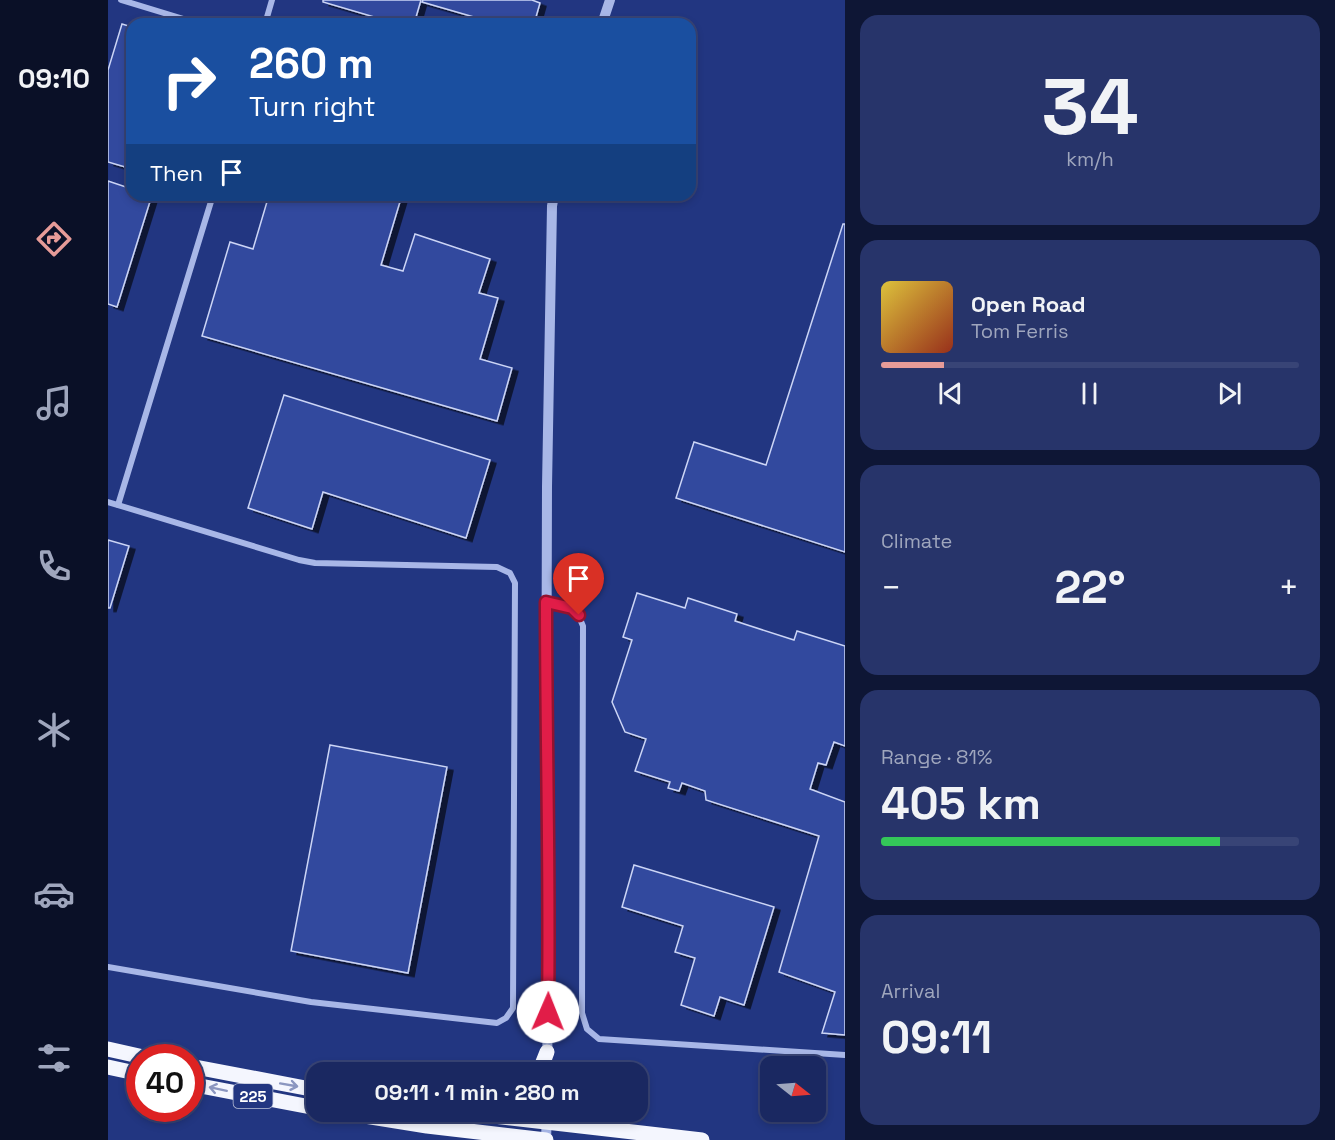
<!DOCTYPE html>
<meta charset="utf-8">
<style>
:root{--surface:#1a2861;--page:#27346a;--text:#f1f3f6;--muted:#9fa6bd;--line:#384476;--accent:#e69b98}
body{margin:0;font-family:"Space Grotesk",sans-serif;background:var(--page);color:var(--text);height:100vh;display:flex;flex-direction:column;font-size:22px;white-space:nowrap}
*{box-sizing:border-box;margin:0}
p{font-size:20px;color:var(--muted)}
.icon{flex:none;width:33px;height:33px;fill:none;stroke:currentColor;stroke-width:2;stroke-linecap:round;stroke-linejoin:round}
.map{position:relative;flex:1;overflow:hidden}
.drawer{display:flex;flex-direction:column;gap:15px;padding:15px;background:#0e1635;width:490px}
.drawer>*{flex:none}
.guide{position:absolute;left:18px;top:18px;width:570px;height:183px;border-radius:18px;box-shadow:0 3px 9px #0003,0 0 0 2px var(--line);background:#1a4fa0;color:#fff;overflow:hidden}
.needle{width:39px;rotate:107deg}
.controls{position:absolute;left:652px;top:1056px;display:grid;gap:12px}
.controls a{display:grid;place-items:center;width:66px;height:66px;border-radius:12px;background:var(--surface);box-shadow:0 3px 9px #0003,0 0 0 2px var(--line);font-size:30px}
.speed{position:absolute;left:18px;top:1044px;display:flex;gap:12px;font-size:30px;font-weight:700;text-align:center}
.speed>*{display:grid;place-content:center;width:78px;height:78px;border-radius:50%;background:var(--surface);box-shadow:0 3px 9px #0003,0 0 0 2px var(--line);line-height:1}
.speed .limit{border:9px solid #d22;background:#fff;color:#111}
.pin{position:absolute;display:grid;place-items:center;width:51px;height:51px;color:#fff;margin:-62px -26px;border-radius:50% 50% 50% 0;rotate:-45deg;box-shadow:0 0 6px #0007}
.pin .icon{rotate:45deg}
.me{position:absolute;width:66px;margin:-33px;rotate:1deg;stroke-linejoin:round;filter:drop-shadow(0 0 4px #0008)}
.turn{display:flex;align-items:center;gap:21px;height:126px;padding:0 24px;font-size:27px}
.turn .icon{width:78px;height:78px;stroke-width:2.5}
.turn b{display:block;font-size:42px;line-height:51px}
.then{display:flex;align-items:center;height:57px;padding:0 24px;background:#0003;gap:12px;font-size:22px}
.big{font-size:45px;font-weight:700;line-height:1.1}
.drawer .tile{flex:1;display:flex;flex-direction:column;justify-content:center;gap:9px;min-width:0;padding:0 21px;border-radius:18px;background:var(--page)}
.drawer .dial{align-items:center;gap:0}
.dial b{font-size:78px;line-height:1}
.song{display:flex;align-items:center;gap:18px}
.cover{width:72px;height:72px;border-radius:9px;background:linear-gradient(135deg,hsl(50 70% 55%),hsl(10 70% 35%))}
.played{height:6px;border-radius:3px;background:linear-gradient(90deg,var(--accent) 15%,var(--line) 15%)}
.keys{display:flex;justify-content:space-around;direction:ltr}
.heat{display:flex;justify-content:space-between;align-items:center;font-size:33px;direction:ltr}
.charge{height:9px;border-radius:4px;background:linear-gradient(90deg,#34c759 81%,var(--line) 0)}
.trip{position:absolute;left:198px;top:1062px;width:342px;height:60px;border-radius:18px;background:var(--surface);box-shadow:0 3px 9px #0003,0 0 0 2px var(--line);font-weight:700;line-height:60px;text-align:center}
main{display:flex;flex:1;min-height:0}
.dock{display:flex;flex-direction:column;width:108px;justify-content:space-around;align-items:center;background:#0a1027;color:var(--muted)}
.dock .icon{width:42px;height:42px}
.dock .current{color:var(--accent)}
.dock b{font-size:27px;color:var(--text)}
.map>svg:first-child{display:block}
.building{fill:#324a9e;stroke:#ccd5f6;stroke-width:1.5;filter:url(#shadow)}
.lines{fill:none;stroke-linecap:round;stroke-linejoin:round}
.minor{stroke:#a8b7e7;stroke-width:6}
.tertiary{stroke:#a8b7e7;stroke-width:10}
.trunk{stroke:#f4f6fe;stroke-width:15}
.oneway{stroke:#8b96c0}
.route-casing{stroke:#92132f;stroke-width:15}
.route{stroke:#e11d48;stroke-width:10}
.labels{text-anchor:middle;dominant-baseline:central;stroke-width:6;stroke-linejoin:round;paint-order:stroke}
.shield{fill:#223681;stroke:#bdc3d9;stroke-width:1.5}
.shield-label{font-size:15px;font-weight:bold;fill:#fff}
</style>
<main>
<nav class="dock">
<b>09:10</b>
<svg class="icon current" aria-label="directions" viewBox="0 0 24 24"><path d="M12 3l9 9-9 9-9-9zM9 14v-3h6M13 9l2 2-2 2"/></svg>
<svg class="icon" aria-label="music" viewBox="0 0 24 24"><path d="M9 18V5l10-2v13"/><circle cx="6" cy="18" r="3"/><circle cx="16" cy="16" r="3"/></svg>
<svg class="icon" aria-label="phone" viewBox="0 0 24 24"><path d="M5 4h4l2 5-3 2q2 4 5 5l2-3 5 2v4C11 20 4 13 5 4z"/></svg>
<svg class="icon" aria-label="climate" viewBox="0 0 24 24"><path d="M12 3v18M4 7l16 10M4 17L20 7"/></svg>
<svg class="icon" aria-label="car" viewBox="0 0 24 24"><path d="M5 17H2v-5l4-1 3-4h7l3 4 3 1v5h-3M9 17h6M6 11h13"/><circle cx="7" cy="17" r="2"/><circle cx="17" cy="17" r="2"/></svg>
<svg class="icon" aria-label="filters" viewBox="0 0 24 24"><path d="M4 7h16M4 17h16"/><circle cx="9" cy="7" r="2"/><circle cx="15" cy="17" r="2"/></svg>
</nav>
<div class="map">
<svg width="737" height="1140" viewBox="0 0 737 1140">
<defs>
<filter id="shadow"><feDropShadow dx="6" dy="3.5" stdDeviation="0" flood-color="#0009"/></filter>
</defs>
<rect width="100%" height="100%" fill="#223681"/>
<g class="building">
<path d="M215 0H313L306 24H290L215 2Z"/>
<path d="M315 0H424L432 3 426 24H390L314 2Z"/>
<path d="M14 24 24 27V169L0 162V70Z"/>
<path d="M0 181 24 189V195H44L9 307 0 304Z"/>
<path d="M161 195H294L273 265 295 271 307 234 382 259 371 293 390 298 372 359 404 368 389 421 94 336 122 242 145 249Z"/>
<path d="M735 224H737V552L568 498 586 442 658 465Z"/>
<path d="M176 395 382 460 358 538 215 492 204 529 140 508Z"/>
<path d="M0 540 21 546 2 608H0Z"/>
<path d="M529 593 577 608 580 598 629 614 627 621 686 640 689 631 737 646V746L726 742 718 765 710 763 702 789 737 802V1035L714 1033 727 992 671 972 711 836 598 800 597 791 574 783 571 791 560 788 562 782 527 771 538 739 517 732 504 702 524 640 515 637Z"/>
<path d="M222 745 339 767 300 973 183 951Z"/>
<path d="M526 865 666 907 636 1005 612 997 606 1016 573 1005 587 958 567 952 575 926 514 907Z"/>
</g>
<g class="lines">
<g class="minor">
<path d="M13 0 92 24"/>
<path d="M157 24 164 0"/>
<path d="M0 502 191 560 207 563 389 567 402 573 407 583 405 1008 398 1018 389 1023 203 1002 0 967"/>
<path d="M10 505 105 195"/>
<path d="M438 602C458 607 467 605 475 626L474 1013 479 1029 491 1039 737 1055"/>
</g>
<g class="tertiary">
<path d="M494 24 502 0"/>
<path d="M439 1072 441 931 438 820 439 487 444 206 446 195"/>
<path d="M438 1140 439 1112"/>
</g>
<g class="trunk">
<path d="M0 1049 40 1058"/>
<path d="M82 1066 208 1090"/>
<path d="M0 1067 32 1074"/>
<path d="M431 1072 439 1052"/>
<path d="M82 1084 208 1108"/>
<path d="M232 1112 319 1126 438 1140"/>
<path d="M351 1112 594 1140"/>
<path d="M473 1112 496 1125"/>
</g>
</g>
<defs><path id="oneway-shaft" d="M-6 0H5M1.5-3L5.5 0L1.5 3" fill="none" stroke-width="1.6" stroke-linecap="round" stroke-linejoin="round" transform="scale(1.5)"/></defs>
<g class="oneway">
<use href="#oneway-shaft" transform="translate(181 1085) rotate(10)"/>
<use href="#oneway-shaft" transform="translate(110 1089) rotate(-168)"/>
</g>
<g class="lines">
<g class="route-casing">
<path id="route" d="M440 1012C442 875 438 739 438 602L464 608 471 615"/>
</g>
<use href="#route" class="route"/>
</g>
<g class="labels">
<rect class="shield" x="125.5" y="1084" width="39" height="24" rx="4.5"/>
<g class="shield-label">
<text x="145" y="1096">225</text>
</g>
</g>
</svg>
<div class="controls">
<a><svg class="needle" viewBox="-14 -14 28 28"><path d="M0-13l5 13h-10z" fill="#e53935"/><path d="M0 13l5-13h-10z" fill="#9fa6bd"/></svg></a>
</div>
<div class="speed"><div class="limit">40</div></div>
<div class="pin" style="left:471px;top:615px;background:#d93025"><svg class="icon" aria-label="arrive" viewBox="0 0 24 24"><path d="M6 21V4h12l-3 4 3 4H6"/></svg></div>
<svg class="me" style="left:440px;top:1012px" viewBox="-20 -20 40 40"><circle r="19" fill="#fff"/><path d="M0-13L10 11 0 6-10 11z" fill="#e11d48"/></svg>
<div class="trip">09:11 · 1 min · 280 m</div>
<div class="guide">
<div class="turn"><svg class="icon" aria-label="right" viewBox="0 0 24 24"><path d="M7 20v-9h11M14 6l5 5-5 5"/></svg><div><b>260 m</b>Turn right</div></div>
<div class="then">Then<svg class="icon" aria-label="arrive" viewBox="0 0 24 24"><path d="M6 21V4h12l-3 4 3 4H6"/></svg></div>
</div>
</div>
<section class="drawer">
<div class="tile dial"><b>34</b><p>km/h</p></div>
<div class="tile">
<div class="song"><i class="cover"></i><div><b>Open Road</b><p>Tom Ferris</p></div></div>
<div class="played"></div>
<div class="keys"><svg class="icon" aria-label="previous" viewBox="0 0 24 24"><path d="M18 5L8 12l10 7zM5 5v14"/></svg><svg class="icon" aria-label="pause" viewBox="0 0 24 24"><path d="M8 5v14M16 5v14"/></svg><svg class="icon" aria-label="next" viewBox="0 0 24 24"><path d="M6 5l10 7-10 7zM19 5v14"/></svg></div>
</div>
<div class="tile"><p>Climate</p>
<div class="heat"><a>−</a><b class="big">22°</b><a>+</a></div>
</div>
<div class="tile"><p>Range · 81%</p><b class="big">405 km</b><div class="charge"></div></div>
<div class="tile"><p>Arrival</p><b class="big">09:11</b></div>
</section>
</main>
